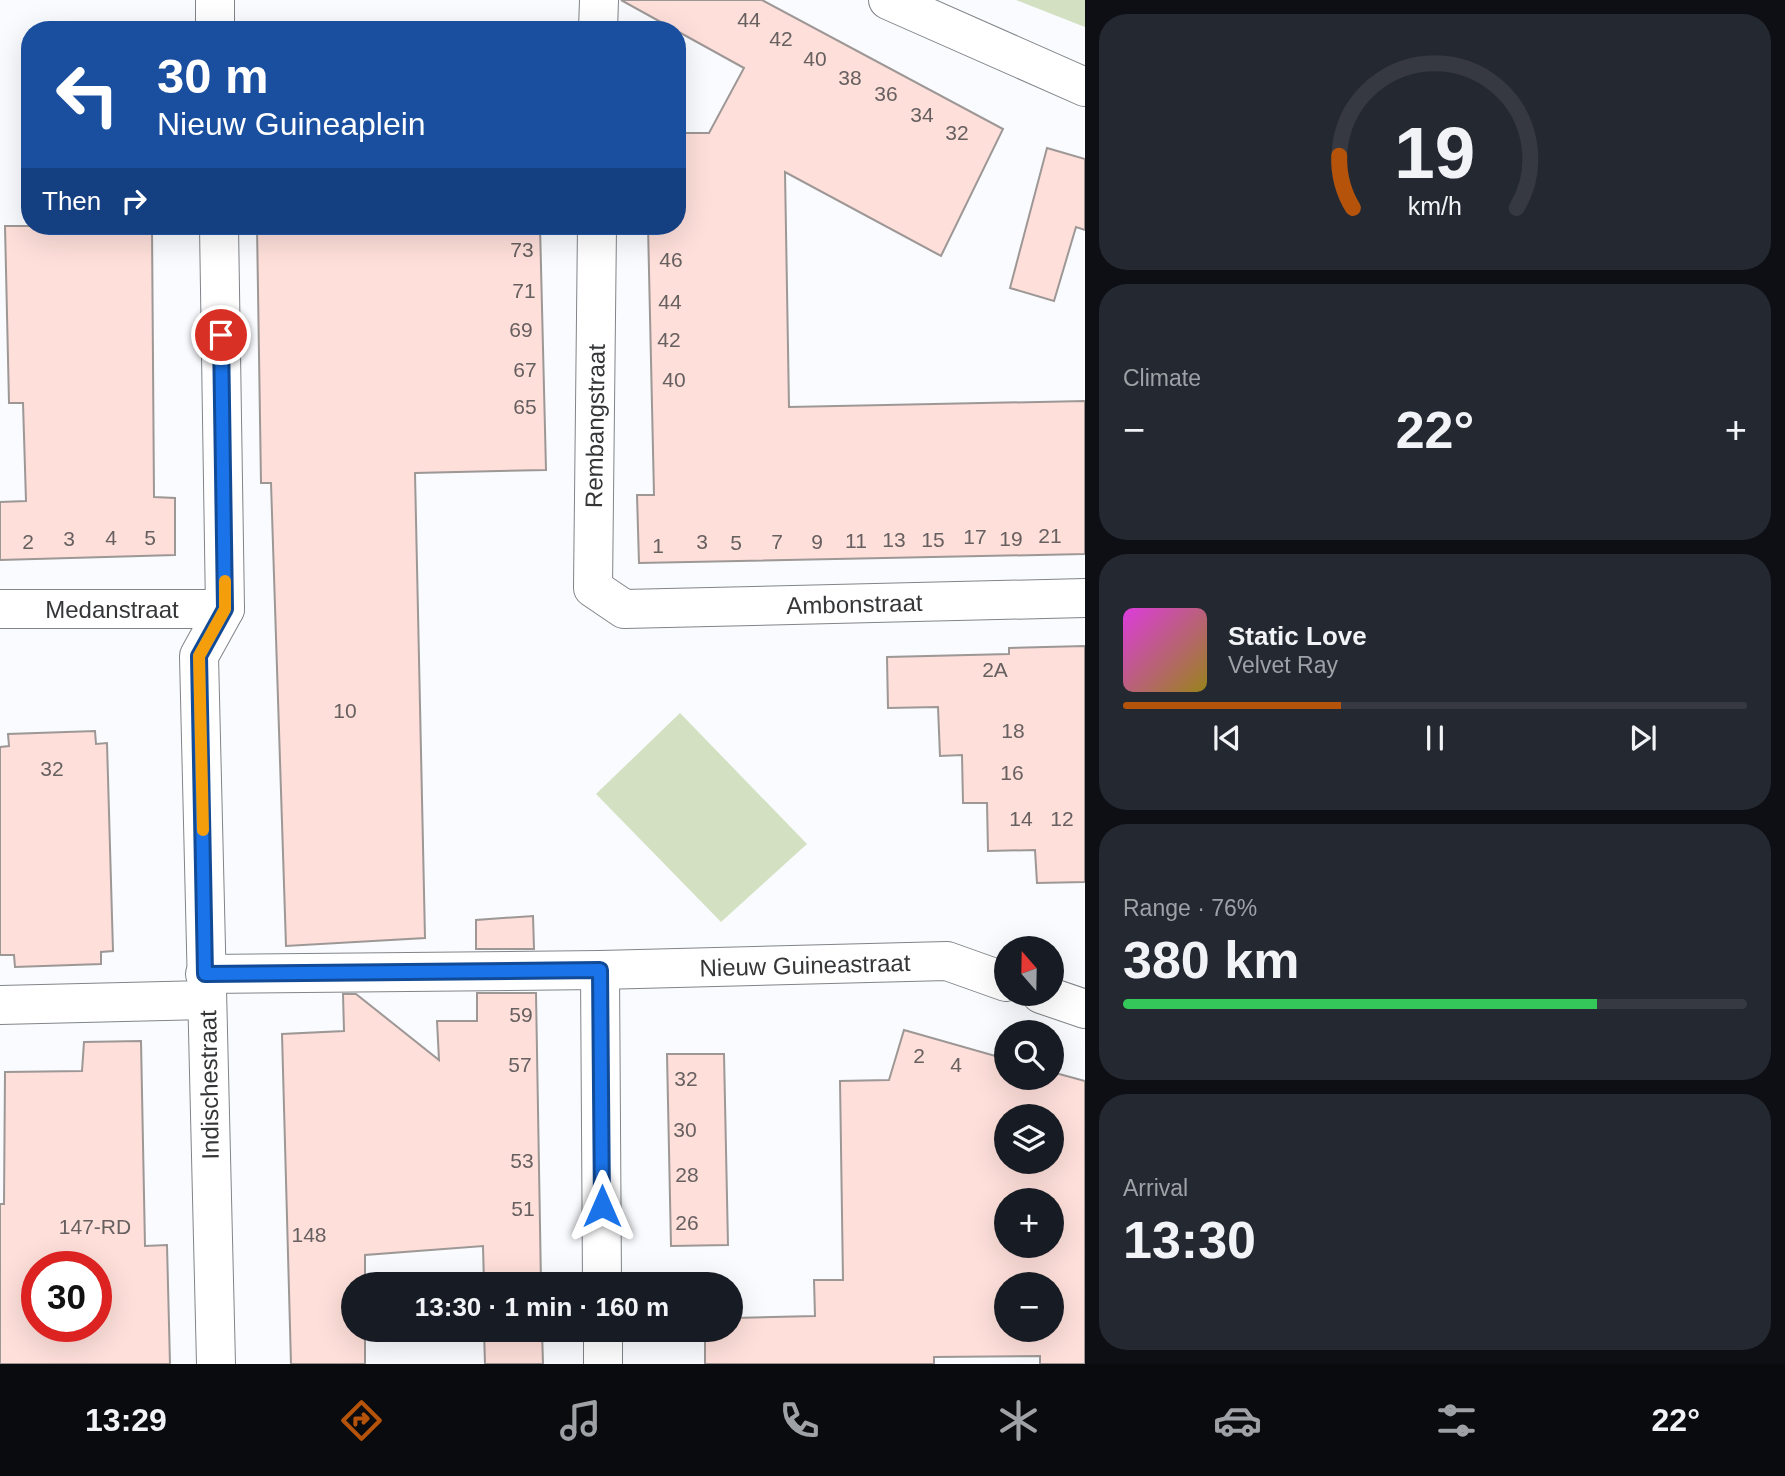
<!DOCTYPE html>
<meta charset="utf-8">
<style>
:root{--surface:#171b24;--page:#242831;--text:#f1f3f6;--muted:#9ea1a6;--line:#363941;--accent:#b45309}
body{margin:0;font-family:Arial,sans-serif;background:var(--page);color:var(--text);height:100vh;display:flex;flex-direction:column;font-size:26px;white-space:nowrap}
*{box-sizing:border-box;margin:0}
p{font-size:23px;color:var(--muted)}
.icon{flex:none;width:38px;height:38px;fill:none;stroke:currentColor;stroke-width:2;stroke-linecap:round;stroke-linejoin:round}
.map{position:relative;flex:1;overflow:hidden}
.details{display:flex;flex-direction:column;gap:14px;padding:14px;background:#0d0f14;width:700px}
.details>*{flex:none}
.hud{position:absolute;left:21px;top:21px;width:665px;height:214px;border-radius:28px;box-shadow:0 7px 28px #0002;background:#1a4fa0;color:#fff;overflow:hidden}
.needle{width:46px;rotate:340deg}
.controls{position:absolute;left:994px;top:936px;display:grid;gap:14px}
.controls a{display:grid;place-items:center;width:70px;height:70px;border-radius:50%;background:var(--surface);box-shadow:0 7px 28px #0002;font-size:35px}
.speed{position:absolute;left:21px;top:1251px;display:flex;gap:14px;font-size:35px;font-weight:700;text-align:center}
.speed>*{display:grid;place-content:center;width:91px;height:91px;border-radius:50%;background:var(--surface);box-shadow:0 7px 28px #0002;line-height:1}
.speed .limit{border:10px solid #d22;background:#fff;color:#111}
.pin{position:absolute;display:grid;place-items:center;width:60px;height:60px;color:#fff;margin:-30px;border:4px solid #fff;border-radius:50%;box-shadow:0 2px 7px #0007}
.me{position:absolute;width:77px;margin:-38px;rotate:0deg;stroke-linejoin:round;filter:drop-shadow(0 0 5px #0008)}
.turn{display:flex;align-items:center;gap:24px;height:147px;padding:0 21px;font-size:32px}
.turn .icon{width:91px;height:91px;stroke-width:2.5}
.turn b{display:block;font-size:49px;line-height:60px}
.then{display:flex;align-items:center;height:66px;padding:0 21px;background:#0003;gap:14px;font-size:26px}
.big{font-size:52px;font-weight:700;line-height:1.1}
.details .widget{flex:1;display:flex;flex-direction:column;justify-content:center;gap:10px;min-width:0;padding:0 24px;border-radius:28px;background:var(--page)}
.details .dial{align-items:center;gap:0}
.dial svg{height:182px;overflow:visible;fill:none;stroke:var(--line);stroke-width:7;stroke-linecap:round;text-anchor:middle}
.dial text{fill:var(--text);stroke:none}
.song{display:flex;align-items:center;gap:21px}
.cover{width:84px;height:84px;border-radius:10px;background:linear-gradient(135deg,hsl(300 70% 55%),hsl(50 70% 35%))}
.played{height:7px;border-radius:4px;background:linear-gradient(90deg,var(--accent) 35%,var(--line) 35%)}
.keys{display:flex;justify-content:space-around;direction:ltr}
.heat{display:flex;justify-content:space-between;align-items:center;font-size:38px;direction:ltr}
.charge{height:10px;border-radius:5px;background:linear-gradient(90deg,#34c759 76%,var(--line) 0)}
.trip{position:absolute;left:341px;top:1272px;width:402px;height:70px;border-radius:35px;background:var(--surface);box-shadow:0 7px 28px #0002;font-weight:700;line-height:70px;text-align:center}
.menu{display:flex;height:112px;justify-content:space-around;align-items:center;background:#090b0e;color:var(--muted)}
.menu .icon{width:49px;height:49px}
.menu .current{color:var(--accent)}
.menu b{font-size:32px;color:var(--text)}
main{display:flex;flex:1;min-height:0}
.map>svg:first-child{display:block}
.green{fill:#d3e1c2}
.building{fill:#fedfda;stroke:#9d9796;stroke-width:2;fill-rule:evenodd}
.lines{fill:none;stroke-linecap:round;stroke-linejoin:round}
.street-casing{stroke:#818488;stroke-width:40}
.street{stroke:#fff;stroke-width:38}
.route-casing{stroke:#114b97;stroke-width:18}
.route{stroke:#1a73e8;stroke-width:12}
.slow{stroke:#f59e0b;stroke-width:12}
.labels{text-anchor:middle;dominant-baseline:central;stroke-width:7;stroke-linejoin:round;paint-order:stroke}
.number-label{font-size:21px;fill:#676060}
.street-label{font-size:24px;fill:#353638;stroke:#fff}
</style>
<main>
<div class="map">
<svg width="1085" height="1364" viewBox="0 0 1085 1364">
<rect width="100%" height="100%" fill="#f9fbfe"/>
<g class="green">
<path d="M1016 0H1085V27Z"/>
<path d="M680 713 807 844 721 922 596 794Z"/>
</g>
<g class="building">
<path d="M621 0H762L1003 129 941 256 785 172 789 407 1085 401V554L639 563 637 495H654L648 226H677V133H709L744 68Z"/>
<path d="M1047 148 1085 159V230L1076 227 1054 301 1010 288Z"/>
<path d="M5 226H152L154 497 175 498V555L0 560V502L26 501 23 403H9Z"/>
<path d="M257 226H540L546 470 415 473 425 938 286 946 271 483H261Z"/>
<path d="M1085 646V882L1037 883 1035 850 988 851 987 803H963L962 755 940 756 938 707 888 708 887 657 1009 654V648Z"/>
<path d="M95 731 96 744 107 743 113 951 101 952V964L15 967 14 955H0V747L9 746 8 734Z"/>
<path d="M533 916 534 949H476V920Z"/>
<path d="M477 993H536L541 1284H484L483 1246 365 1255V1284H354V1330H365V1364H291L282 1034 344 1031 343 994H356L439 1060 437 1021H477Z"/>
<path d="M904 1030 1006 1059V1078H1052V1072L1085 1081V1364H1040V1356L934 1357V1364H705V1330H732V1318L815 1316 814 1280H843L840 1081 889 1080ZM1006 1116H1052V1162H1006ZM1006 1200H1052V1246H1006ZM1006 1284H1052V1330H1006Z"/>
<path d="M141 1041 145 1246 167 1245 170 1364H0V1204H4L5 1072 82 1071 84 1042ZM37 1267H96V1326H37Z"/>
<path d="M667 1054H724L728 1245 671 1246Z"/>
<path d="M484 1330H542L543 1364H485Z"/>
</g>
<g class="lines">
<g class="street-casing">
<g id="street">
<path d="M215 0V30"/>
<path d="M888 0 1085 87"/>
<path d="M598 30 599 0"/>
<path id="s1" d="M597 226 593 588 624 609 1085 598"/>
<path id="s2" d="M0 609H225"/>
<path d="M600 970 602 1284"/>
<path id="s3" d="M205 974 600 970 947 961 1006 982"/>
<path d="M1041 994 1085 1009"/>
<path d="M0 1005 206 1000"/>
<path d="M603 1330V1364"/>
<path d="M216 1364 199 656 225 609 219 226"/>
</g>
</g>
<use href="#street" class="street"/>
</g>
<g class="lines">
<g class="route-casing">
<path id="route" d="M221 335 225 609 199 656 205 974 600 970 602 1206"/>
</g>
<use href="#route" class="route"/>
<path class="slow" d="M203 830 199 656 225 609V581"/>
</g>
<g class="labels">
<g class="number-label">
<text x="749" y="19">44</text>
<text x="781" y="38">42</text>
<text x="815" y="58">40</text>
<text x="850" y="77">38</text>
<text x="886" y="93">36</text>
<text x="922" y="114">34</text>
<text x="957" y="132">32</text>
<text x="522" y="249">73</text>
<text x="671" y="259">46</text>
<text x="524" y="290">71</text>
<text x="670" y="301">44</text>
<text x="521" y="329">69</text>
<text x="669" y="339">42</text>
<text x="525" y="369">67</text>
<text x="674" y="379">40</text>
<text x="525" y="406">65</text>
<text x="1050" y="535">21</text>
<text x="975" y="536">17</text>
<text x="111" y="537">4</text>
<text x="150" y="537">5</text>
<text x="69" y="538">3</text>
<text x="1011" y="538">19</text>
<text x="894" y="539">13</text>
<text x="933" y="539">15</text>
<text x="856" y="540">11</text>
<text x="28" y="541">2</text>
<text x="702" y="541">3</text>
<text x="777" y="541">7</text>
<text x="817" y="541">9</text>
<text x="736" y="542">5</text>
<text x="658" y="545">1</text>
<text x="995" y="669">2A</text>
<text x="345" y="710">10</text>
<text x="1013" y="730">18</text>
<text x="52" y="768">32</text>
<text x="1012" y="772">16</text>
<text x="1021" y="818">14</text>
<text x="1062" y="818">12</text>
<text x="521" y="1014">59</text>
<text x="919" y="1055">2</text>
<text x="520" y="1064">57</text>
<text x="956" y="1064">4</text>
<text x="686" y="1078">32</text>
<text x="685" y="1129">30</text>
<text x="522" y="1160">53</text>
<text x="687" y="1174">28</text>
<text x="523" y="1208">51</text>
<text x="687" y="1222">26</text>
<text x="95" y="1226">147-RD</text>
<text x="309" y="1234">148</text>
</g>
<g class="street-label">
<text transform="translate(595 426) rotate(-89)">Rembangstraat</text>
<text stroke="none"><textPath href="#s1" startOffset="630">Ambonstraat</textPath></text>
<text stroke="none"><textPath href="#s2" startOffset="112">Medanstraat</textPath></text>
<text stroke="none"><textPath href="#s3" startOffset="600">Nieuw Guineastraat</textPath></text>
<text transform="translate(209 1085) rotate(-91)">Indischestraat</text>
</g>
</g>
</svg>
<div class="controls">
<a><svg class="needle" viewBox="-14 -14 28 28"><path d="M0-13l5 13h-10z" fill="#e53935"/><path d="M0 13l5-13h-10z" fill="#9ea1a6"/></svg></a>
<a><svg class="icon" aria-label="search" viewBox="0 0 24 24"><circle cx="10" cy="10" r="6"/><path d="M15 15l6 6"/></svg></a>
<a><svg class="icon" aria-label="layers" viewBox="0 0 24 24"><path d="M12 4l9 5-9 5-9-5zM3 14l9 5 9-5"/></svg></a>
<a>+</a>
<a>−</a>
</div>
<div class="speed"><div class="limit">30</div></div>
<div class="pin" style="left:221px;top:335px;background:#d93025"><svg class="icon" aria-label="arrive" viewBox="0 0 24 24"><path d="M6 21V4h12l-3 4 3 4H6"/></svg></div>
<svg class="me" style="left:602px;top:1206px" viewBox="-20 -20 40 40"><path d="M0-17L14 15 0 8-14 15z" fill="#1a73e8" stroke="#fff" stroke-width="4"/></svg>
<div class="trip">13:30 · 1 min · 160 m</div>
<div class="hud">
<div class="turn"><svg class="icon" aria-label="left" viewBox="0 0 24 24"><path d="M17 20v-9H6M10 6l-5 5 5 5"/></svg><div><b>30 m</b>Nieuw Guineaplein</div></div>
<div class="then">Then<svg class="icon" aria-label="right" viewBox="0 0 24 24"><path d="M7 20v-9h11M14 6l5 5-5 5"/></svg></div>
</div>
</div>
<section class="details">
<div class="widget dial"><svg viewBox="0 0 100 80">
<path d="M14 69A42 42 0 1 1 86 69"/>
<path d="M14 69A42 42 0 0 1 8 46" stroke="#b45309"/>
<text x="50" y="56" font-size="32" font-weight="700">19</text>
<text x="50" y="72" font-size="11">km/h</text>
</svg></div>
<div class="widget"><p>Climate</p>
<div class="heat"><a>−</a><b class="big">22°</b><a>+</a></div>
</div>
<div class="widget">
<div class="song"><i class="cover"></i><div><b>Static Love</b><p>Velvet Ray</p></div></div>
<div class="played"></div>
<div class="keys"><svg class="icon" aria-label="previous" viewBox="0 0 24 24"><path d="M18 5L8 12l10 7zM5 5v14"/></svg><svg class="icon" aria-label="pause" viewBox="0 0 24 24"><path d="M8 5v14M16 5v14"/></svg><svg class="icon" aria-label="next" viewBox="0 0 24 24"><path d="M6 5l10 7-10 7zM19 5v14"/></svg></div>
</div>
<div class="widget"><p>Range · 76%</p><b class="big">380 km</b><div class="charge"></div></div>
<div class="widget"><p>Arrival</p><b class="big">13:30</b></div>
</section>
</main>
<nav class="menu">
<b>13:29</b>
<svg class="icon current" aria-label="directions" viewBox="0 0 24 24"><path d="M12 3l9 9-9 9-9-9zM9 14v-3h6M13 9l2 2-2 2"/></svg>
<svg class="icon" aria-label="music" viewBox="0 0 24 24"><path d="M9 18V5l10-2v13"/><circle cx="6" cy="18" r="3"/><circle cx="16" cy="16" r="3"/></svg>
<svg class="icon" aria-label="phone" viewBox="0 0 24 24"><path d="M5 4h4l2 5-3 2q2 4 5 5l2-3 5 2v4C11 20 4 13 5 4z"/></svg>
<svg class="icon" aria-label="climate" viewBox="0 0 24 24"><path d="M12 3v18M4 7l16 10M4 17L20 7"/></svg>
<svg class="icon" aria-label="car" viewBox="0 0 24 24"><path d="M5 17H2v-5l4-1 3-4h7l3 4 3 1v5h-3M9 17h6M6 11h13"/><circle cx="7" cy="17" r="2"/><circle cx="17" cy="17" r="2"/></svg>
<svg class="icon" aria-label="filters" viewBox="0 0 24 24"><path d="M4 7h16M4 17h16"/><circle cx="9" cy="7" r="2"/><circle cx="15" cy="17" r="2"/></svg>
<b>22°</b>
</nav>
